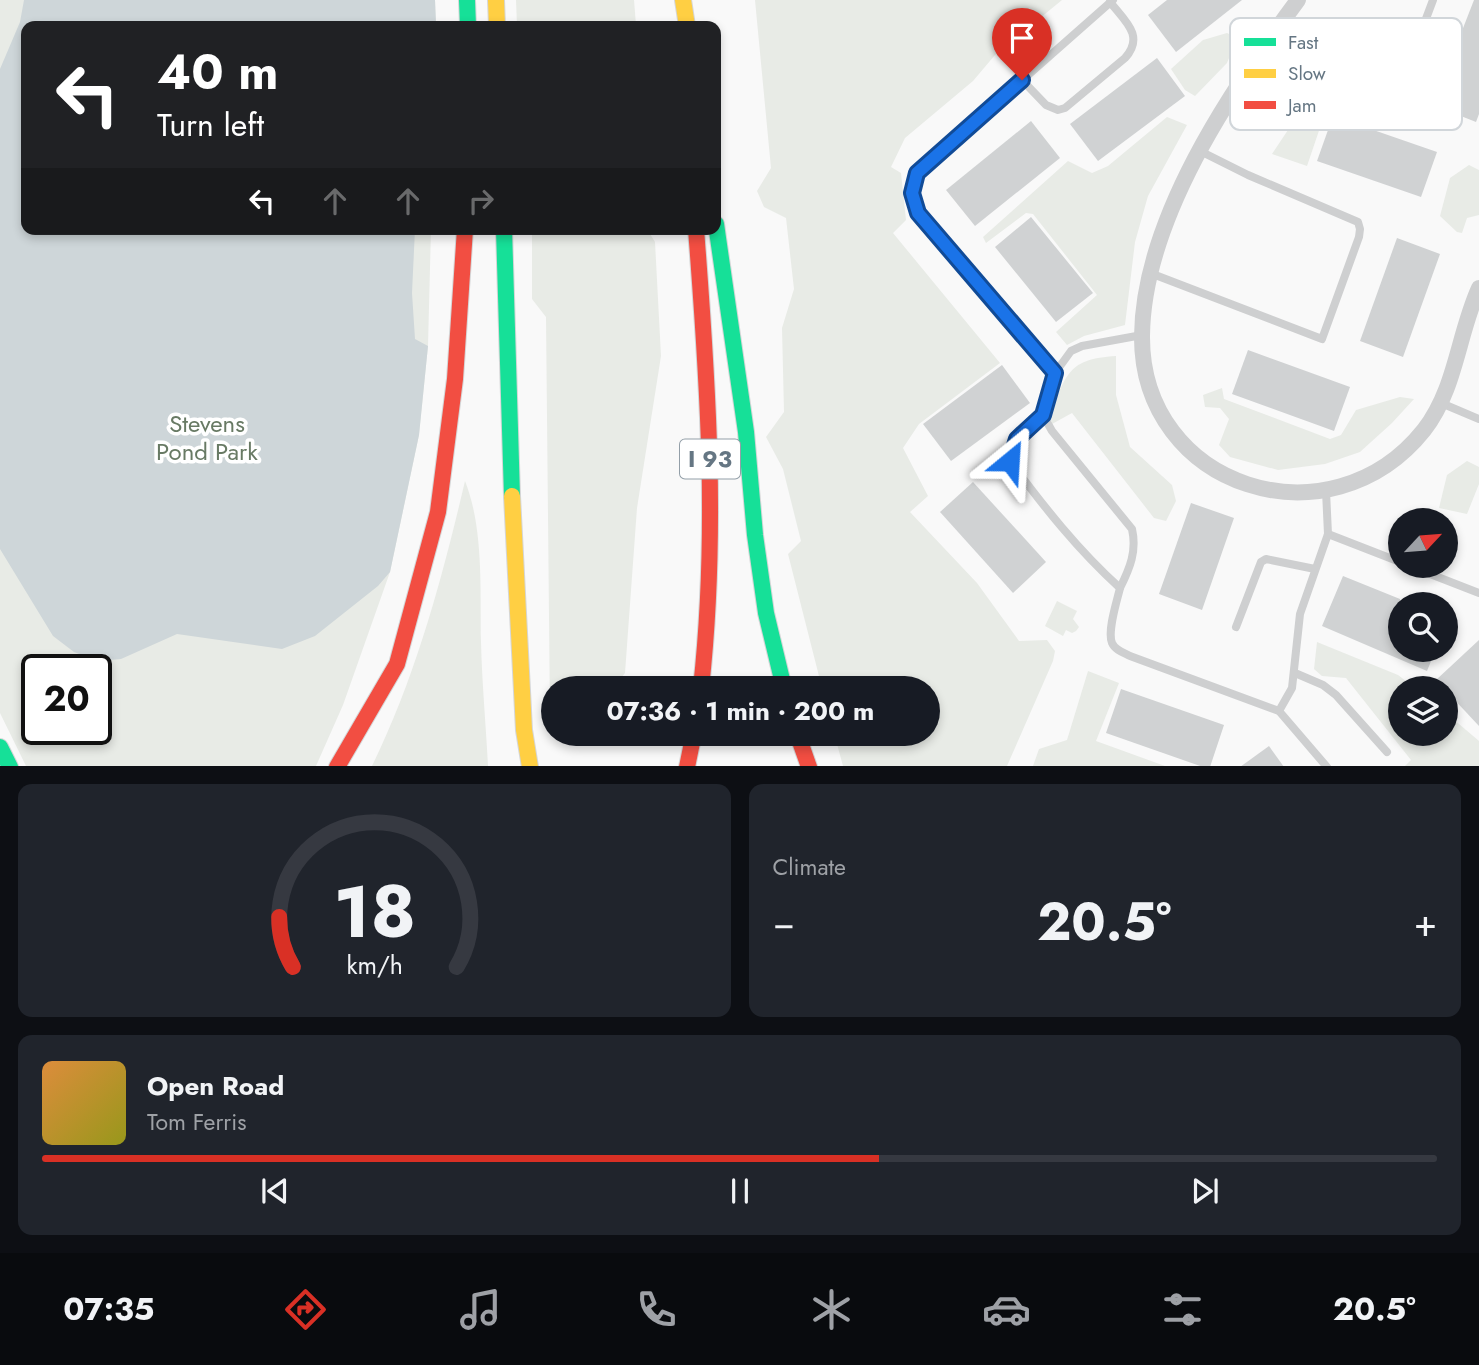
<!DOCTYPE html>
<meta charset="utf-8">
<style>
:root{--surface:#171b24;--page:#20242c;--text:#f1f3f6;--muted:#9ea1a6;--line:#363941;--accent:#d93025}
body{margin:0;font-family:Jost,sans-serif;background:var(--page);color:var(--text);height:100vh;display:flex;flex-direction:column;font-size:26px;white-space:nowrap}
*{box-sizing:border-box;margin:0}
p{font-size:23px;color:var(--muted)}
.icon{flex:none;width:38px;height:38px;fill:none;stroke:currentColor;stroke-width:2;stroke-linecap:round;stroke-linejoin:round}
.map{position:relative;height:766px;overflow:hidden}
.panel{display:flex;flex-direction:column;gap:18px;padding:18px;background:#0d0f14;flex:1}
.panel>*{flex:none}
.top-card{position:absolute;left:21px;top:21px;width:700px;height:214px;border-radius:14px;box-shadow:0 4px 10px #0003;background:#202124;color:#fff;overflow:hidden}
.needle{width:46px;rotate:64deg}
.tools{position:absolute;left:1388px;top:508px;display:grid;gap:14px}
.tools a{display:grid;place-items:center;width:70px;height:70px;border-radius:50%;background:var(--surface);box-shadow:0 4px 10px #0003;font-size:35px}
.speed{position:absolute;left:21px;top:654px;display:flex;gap:14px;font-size:35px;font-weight:700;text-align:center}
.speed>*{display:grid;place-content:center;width:91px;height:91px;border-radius:50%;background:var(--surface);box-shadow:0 4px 10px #0003;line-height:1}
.speed .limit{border:4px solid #111;border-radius:10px;background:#fff;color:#111}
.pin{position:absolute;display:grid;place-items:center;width:60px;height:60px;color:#fff;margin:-72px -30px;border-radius:50% 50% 50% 0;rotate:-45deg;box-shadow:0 0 7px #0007}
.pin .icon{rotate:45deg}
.me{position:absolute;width:77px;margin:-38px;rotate:27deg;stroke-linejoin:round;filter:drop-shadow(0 0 5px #0008)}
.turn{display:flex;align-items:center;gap:24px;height:147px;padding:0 21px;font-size:32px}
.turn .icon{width:91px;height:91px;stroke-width:2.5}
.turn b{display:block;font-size:49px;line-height:60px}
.lanes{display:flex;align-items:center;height:66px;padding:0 21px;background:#0003;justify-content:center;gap:35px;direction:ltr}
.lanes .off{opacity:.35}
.big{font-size:52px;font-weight:700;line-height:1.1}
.panel .widget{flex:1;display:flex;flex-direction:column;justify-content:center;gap:10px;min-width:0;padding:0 24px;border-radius:14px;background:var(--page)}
.panel .dial{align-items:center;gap:0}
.dial svg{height:182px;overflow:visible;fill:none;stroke:var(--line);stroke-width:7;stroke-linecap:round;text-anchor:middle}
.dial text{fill:var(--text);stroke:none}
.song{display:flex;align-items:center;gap:21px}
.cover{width:84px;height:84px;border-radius:10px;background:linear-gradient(135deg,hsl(30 70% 55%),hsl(60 70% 35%))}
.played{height:7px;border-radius:4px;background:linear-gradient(90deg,var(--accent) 60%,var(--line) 60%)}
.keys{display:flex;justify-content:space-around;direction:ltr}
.heat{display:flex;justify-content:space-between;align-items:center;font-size:38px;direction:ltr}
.panel .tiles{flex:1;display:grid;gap:18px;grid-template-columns:1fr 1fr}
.widget:last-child{grid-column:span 2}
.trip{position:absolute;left:541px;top:676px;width:399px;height:70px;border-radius:35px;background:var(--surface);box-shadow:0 4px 10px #0003;font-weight:700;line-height:70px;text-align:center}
.dock{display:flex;height:112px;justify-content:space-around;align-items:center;background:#090b0e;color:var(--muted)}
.dock .icon{width:49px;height:49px}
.dock .current{color:var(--accent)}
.dock b{font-size:32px;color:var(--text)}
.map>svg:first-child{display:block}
.green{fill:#e8ebe6;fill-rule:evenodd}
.water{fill:#ced6d9}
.building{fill:#d0d2d3}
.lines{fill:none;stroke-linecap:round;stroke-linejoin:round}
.fast-casing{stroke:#d5d6d7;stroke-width:18}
.slow-casing{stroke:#d5d6d7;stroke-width:18}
.jam-casing{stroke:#d5d6d7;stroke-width:18}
.lane{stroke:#cecfd0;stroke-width:8}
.street{stroke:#cecfd0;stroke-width:16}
.fast{stroke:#16e098;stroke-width:16}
.slow{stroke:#ffcf43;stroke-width:16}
.jam{stroke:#f24e42;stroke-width:16}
.route-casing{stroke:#114b97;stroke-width:18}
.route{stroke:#1a73e8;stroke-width:12}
.labels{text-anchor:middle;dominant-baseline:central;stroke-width:7;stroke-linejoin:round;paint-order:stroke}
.shield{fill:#fff;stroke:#939fa8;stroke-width:2}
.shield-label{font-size:23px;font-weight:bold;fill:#657683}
.park-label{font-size:24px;fill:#687a64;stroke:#fff}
.key{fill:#fff;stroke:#d1d6da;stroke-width:2}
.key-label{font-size:19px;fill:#657683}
</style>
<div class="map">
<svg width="1479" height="767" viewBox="0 0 1479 767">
<rect width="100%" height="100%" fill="#f9f9f9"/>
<g class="green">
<path d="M0 0H435L436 26H26V229H431L428 346 419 435 390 572 343 705 316 766H26L0 713ZM37 670H96V730H37Z"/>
<path d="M516 0H634L636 25 517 26Z"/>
<path d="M755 0H1062L995 55 973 81 905 138 891 167 901 173 906 220 893 233 1000 363 919 424 903 448 928 496 910 512 977 583 1019 641 1047 640 1055 651 1053 661 1007 766H843L834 733H928V688H822L788 554 801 541 783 469 766 437 784 412 782 328 794 289 786 218 764 207 757 191 771 168Z"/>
<path d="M1227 33 1237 38 1227 63 1195 96 1185 90 1171 69 1203 40Z"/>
<path d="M1281 89 1326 110 1307 166 1272 154 1288 130V111L1272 100Z"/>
<path d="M1167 117 1187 125 1148 196 1135 242 1125 325 1084 336 1067 345 1056 332 1097 295 1033 214 1026 213 986 243 983 237 1068 161 1092 173 1108 166Z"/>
<path d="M1469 165 1479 170V215L1467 218 1462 233 1457 232 1440 216 1450 178Z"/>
<path d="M532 229H647L655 242 661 356 637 508 625 673 613 688H553V717L550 716 546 317 532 299Z"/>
<path d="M1116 356V395L1130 447 1172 485 1176 501 1166 521 1154 518 1072 413 1052 424 1049 414C1068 374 1067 359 1116 356Z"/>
<path d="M1222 388 1224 399 1330 439 1341 435 1356 410 1400 397 1414 399 1392 423 1360 452 1325 464 1278 470 1230 457 1219 445 1229 419 1220 408 1205 407 1203 395Z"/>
<path d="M1467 461 1479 467V484L1467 514 1439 508 1447 475Z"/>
<path d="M465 481C484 529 480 591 481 642 482 684 486 725 488 766H372C416 676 442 579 465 481Z"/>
<path d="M1057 601 1077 611 1073 619 1079 627 1076 631 1072 633 1066 630 1063 636 1045 626Z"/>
<path d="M1317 642 1398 675 1415 688H1400V733H1446V713L1479 741V766H1405L1411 760 1346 678 1322 676 1314 669Z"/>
<path d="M1088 671 1119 683 1096 741 1165 766H1033L1039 749 1067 740Z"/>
</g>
<path class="water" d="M24 0H435L436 24 433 26H26V229H415L412 293 415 339 428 346 419 435 390 572 378 586 315 636 282 649 177 634 121 659 97 661 74 652 53 636 0 549V69L20 22Z"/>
<g class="building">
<path d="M1167 0H1242L1176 52 1148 15Z"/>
<path d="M1474 0H1479V114L1476 122 1433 105Z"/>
<path d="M1157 58 1185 96 1098 161 1070 124Z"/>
<path d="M1333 116 1437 152 1421 197 1317 161Z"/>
<path d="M1031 121 1060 158 975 226 946 190Z"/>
<path d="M1031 217 1093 293 1056 322 995 247Z"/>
<path d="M1397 238 1440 254 1403 357 1360 341Z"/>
<path d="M1248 350 1350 387 1334 431 1232 394Z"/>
<path d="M1002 365 1030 403 951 461 923 424Z"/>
<path d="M973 482 1046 562 1013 593 940 512Z"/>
<path d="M1191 503 1234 518 1202 610 1159 594Z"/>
<path d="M1343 576 1400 599V649H1436L1427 671 1322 626Z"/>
<path d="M1479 640V726L1436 680Z"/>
<path d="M1121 689 1224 725 1210 767H1203L1106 733Z"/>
<path d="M1269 746 1284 767H1240Z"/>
</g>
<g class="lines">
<g class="fast-casing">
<g id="fast">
<path d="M467 0 468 26"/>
<path d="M716 224 746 432 755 535 766 613 784 688"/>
<path d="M504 229 512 496"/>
<path d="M0 747 10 767"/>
</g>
</g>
<g class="slow-casing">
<g id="slow">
<path d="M496 0 497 26"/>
<path d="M683 0 687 26"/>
<path d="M512 496 524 730 530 767"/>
</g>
</g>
<g class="jam-casing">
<g id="jam">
<path d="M696 229C708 383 718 534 701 688"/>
<path d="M797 733 809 767"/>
<path d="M337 767 397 664 438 512 455 379 465 229"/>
<path d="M687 767 694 733"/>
</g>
</g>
<g class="lane">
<path d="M1113 0 917 173 912 193 918 213 1055 373 1071 351 1082 346 1142 335"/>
<path d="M1260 52 1338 89 1380 104 1398 93 1433 0"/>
<path d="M1022 80 1046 105 1058 110 1065 108 1125 58C1145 36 1125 21 1110 2"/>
<path d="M1150 273 1322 339 1359 237 1360 229 1358 222 1248 175 1200 151"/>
<path d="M1055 373 1043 415 1017 439 1010 461C1044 507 1078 550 1120 588 1117 601 1107 631 1112 643 1115 650 1124 653 1130 656L1279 711 1327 767"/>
<path d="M1441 403 1479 419"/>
<path d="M1043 415 1052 431 1132 529C1137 551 1130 568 1120 588"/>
<path d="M1328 534 1400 562"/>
<path d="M1407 565 1479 593"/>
<path d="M1236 627 1261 562 1266 559 1315 569"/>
<path d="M1295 673 1323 685 1336 695 1387 752"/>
<path d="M1279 711 1292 688 1300 614 1328 534 1326 491"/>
</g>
<path class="street" d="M1298 0C1231 90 1143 220 1142 336 1141 488 1330 548 1424 430 1456 389 1458 334 1479 288"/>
<use href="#fast" class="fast"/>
<use href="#slow" class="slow"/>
<use href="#jam" class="jam"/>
</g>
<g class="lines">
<g class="route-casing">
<path id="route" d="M1010 461 1017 439 1043 415 1055 373 918 213 912 193 917 173 1022 80"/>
</g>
<use href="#route" class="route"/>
</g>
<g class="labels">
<rect class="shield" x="680" y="439.5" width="60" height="39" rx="5"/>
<g class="shield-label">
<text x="710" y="459">I 93</text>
</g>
<g class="park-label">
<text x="207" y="423">Stevens<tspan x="207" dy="28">Pond Park</tspan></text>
</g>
</g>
<rect x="1230" y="18" width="232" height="112" rx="10" class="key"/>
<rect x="1244" y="38" width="32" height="8" fill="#16e098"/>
<rect x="1244" y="69" width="32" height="9" fill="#ffcf43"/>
<rect x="1244" y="101" width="32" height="8" fill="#f24e42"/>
<g class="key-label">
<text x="1288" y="49">Fast</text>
<text x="1288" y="80">Slow</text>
<text x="1288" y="112">Jam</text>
</g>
</svg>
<div class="tools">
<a><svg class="needle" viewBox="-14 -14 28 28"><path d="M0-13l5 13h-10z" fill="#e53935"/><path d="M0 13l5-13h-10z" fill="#9ea1a6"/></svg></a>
<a><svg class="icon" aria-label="search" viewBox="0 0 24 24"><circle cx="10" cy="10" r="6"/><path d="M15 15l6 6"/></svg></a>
<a><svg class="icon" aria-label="layers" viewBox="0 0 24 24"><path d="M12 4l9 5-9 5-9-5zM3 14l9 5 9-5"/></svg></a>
</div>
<div class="speed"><div class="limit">20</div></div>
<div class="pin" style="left:1022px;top:80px;background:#d93025"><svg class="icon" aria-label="arrive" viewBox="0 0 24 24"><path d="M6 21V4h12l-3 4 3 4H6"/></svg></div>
<svg class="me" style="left:1010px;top:461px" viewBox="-20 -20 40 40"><path d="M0-17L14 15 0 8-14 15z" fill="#1a73e8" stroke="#fff" stroke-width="4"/></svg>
<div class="trip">07:36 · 1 min · 200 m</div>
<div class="top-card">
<div class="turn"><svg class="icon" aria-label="left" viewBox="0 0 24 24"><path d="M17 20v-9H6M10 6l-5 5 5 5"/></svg><div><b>40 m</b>Turn left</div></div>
<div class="lanes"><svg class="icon" aria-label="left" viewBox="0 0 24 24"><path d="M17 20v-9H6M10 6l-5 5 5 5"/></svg><svg class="icon off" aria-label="ahead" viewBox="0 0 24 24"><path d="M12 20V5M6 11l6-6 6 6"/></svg><svg class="icon off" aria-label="ahead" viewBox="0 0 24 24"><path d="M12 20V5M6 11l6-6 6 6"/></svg><svg class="icon off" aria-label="right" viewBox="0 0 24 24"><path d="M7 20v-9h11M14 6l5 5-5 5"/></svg></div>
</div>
</div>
<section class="panel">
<div class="tiles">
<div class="widget dial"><svg viewBox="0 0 100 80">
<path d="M14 69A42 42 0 1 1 86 69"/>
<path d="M14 69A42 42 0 0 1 8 47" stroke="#d93025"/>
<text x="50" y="56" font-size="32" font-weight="700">18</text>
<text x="50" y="72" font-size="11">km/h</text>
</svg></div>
<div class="widget"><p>Climate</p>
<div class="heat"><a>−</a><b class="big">20.5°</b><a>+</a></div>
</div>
<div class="widget">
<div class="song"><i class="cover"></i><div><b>Open Road</b><p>Tom Ferris</p></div></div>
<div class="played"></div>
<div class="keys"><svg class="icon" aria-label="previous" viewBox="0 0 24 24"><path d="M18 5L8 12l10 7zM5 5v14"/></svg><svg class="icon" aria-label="pause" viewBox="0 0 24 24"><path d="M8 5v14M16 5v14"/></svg><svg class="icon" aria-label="next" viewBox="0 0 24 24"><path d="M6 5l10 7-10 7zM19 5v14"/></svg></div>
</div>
</div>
</section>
<nav class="dock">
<b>07:35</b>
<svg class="icon current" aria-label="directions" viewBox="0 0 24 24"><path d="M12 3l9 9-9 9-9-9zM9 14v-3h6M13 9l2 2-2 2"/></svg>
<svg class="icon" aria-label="music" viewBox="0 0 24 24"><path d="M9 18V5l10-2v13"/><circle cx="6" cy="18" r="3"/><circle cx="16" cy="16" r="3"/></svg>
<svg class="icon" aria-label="phone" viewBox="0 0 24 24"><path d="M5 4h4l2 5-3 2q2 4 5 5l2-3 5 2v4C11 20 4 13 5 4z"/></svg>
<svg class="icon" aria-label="climate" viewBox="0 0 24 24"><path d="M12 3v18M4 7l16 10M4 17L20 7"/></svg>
<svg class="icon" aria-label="car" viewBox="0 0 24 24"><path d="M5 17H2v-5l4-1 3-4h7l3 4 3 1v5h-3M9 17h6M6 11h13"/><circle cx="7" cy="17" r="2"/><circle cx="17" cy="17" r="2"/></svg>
<svg class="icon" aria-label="filters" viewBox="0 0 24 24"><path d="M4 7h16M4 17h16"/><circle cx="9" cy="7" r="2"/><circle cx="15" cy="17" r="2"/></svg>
<b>20.5°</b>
</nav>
